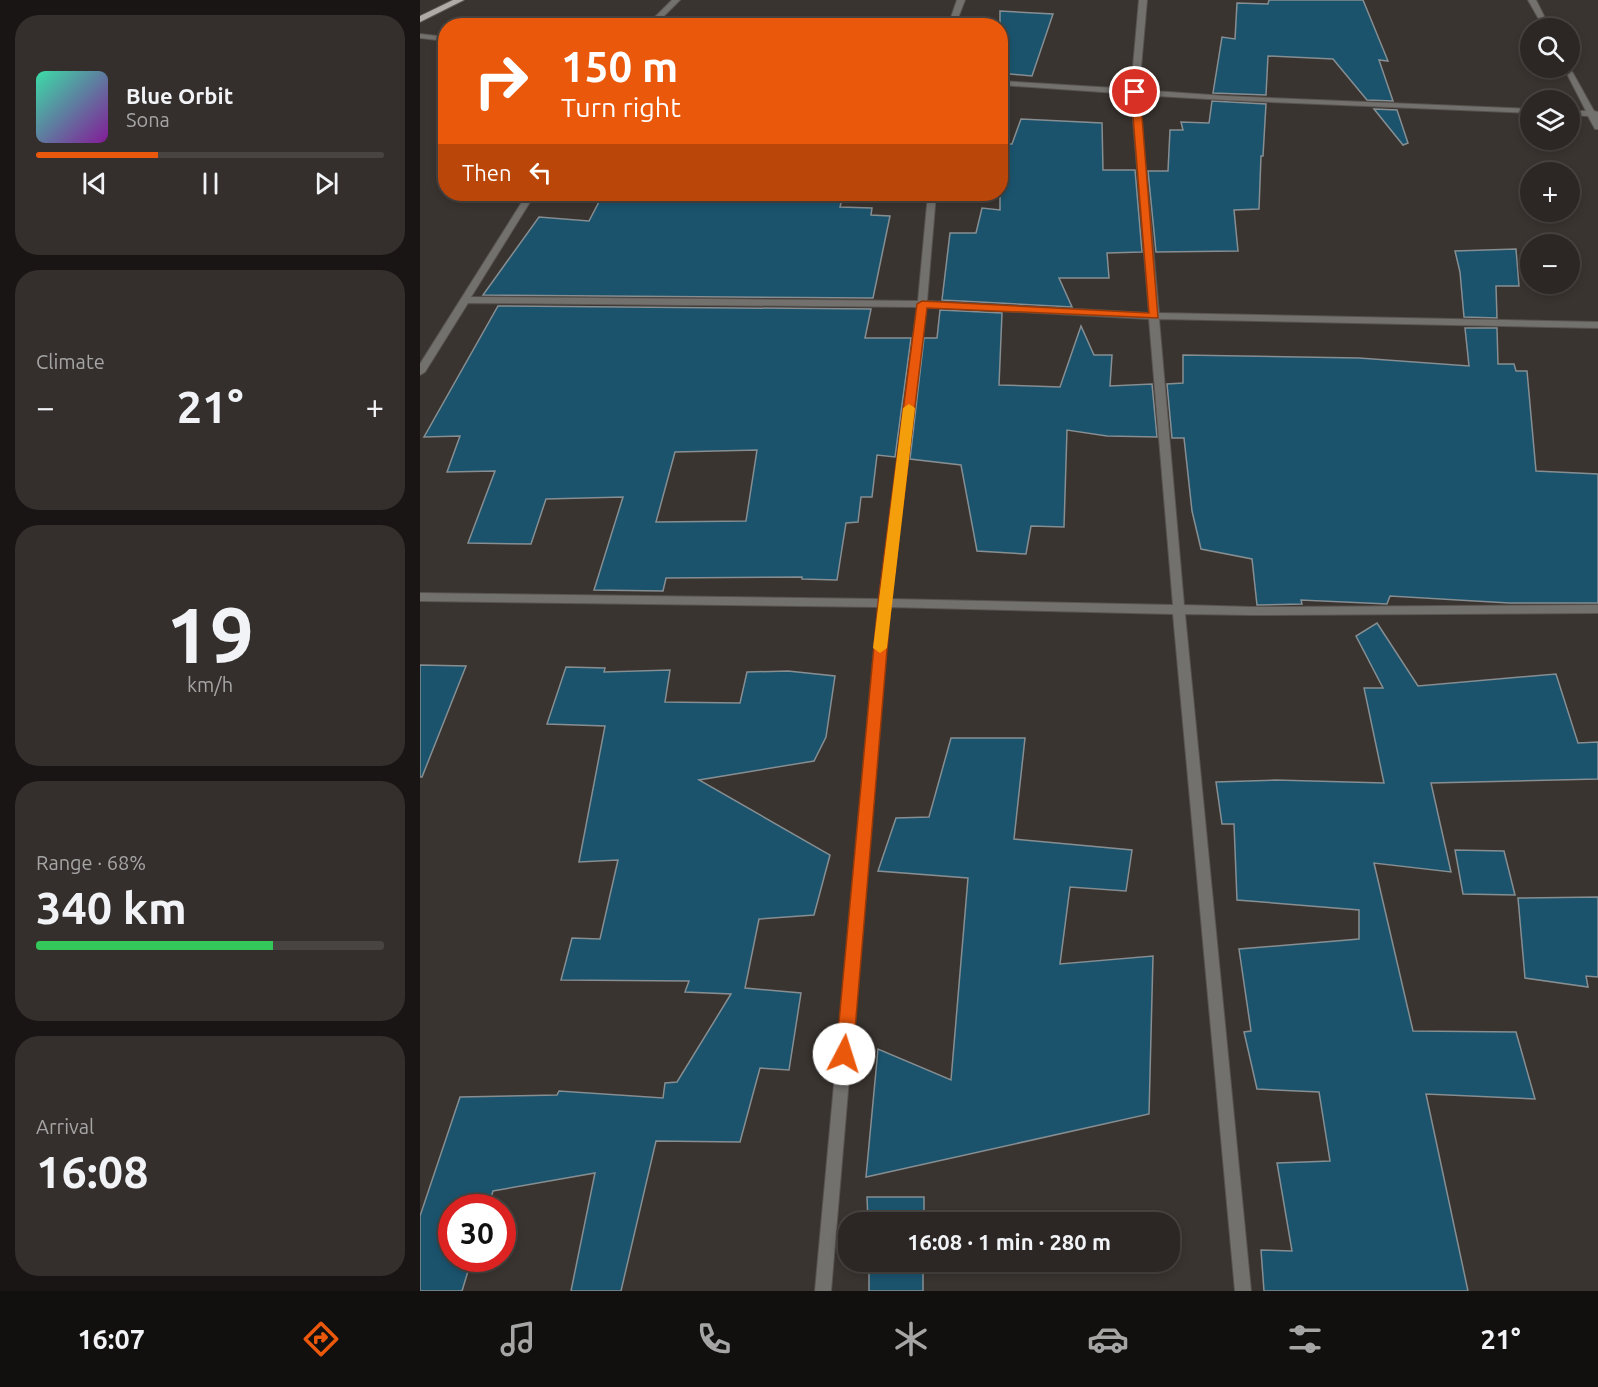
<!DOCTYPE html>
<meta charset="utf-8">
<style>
:root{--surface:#2c2724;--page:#342f2c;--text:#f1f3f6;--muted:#a6a5a6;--line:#484441;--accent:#ea580c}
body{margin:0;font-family:Ubuntu,sans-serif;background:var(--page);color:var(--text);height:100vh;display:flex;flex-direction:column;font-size:22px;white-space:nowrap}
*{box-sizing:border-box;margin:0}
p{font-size:20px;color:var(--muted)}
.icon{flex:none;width:33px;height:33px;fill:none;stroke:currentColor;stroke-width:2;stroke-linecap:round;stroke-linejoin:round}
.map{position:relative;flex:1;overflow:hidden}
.sheet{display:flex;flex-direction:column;gap:15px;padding:15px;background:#181514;width:420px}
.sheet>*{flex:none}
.guide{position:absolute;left:18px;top:18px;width:570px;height:183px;border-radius:24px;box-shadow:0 3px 9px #0003,0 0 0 2px var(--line);background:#ea580c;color:#fff;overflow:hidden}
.fabs{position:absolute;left:1100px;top:18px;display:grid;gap:12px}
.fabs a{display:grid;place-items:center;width:60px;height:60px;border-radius:50%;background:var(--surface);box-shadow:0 3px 9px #0003,0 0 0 2px var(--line);font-size:30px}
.speed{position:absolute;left:18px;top:1194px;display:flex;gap:12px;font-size:30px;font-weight:700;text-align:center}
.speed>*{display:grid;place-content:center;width:78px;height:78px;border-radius:50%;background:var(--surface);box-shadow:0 3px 9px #0003,0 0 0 2px var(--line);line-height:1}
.speed .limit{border:9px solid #d22;background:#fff;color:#111}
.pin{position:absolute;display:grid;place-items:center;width:51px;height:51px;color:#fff;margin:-26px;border:3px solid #fff;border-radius:50%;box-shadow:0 2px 6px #0007}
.me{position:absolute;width:66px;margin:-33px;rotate:5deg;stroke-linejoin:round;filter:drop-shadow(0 0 4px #0008)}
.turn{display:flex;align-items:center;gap:21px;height:126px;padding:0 24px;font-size:27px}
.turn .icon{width:78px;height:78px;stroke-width:2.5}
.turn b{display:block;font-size:42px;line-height:51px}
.then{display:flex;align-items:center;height:57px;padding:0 24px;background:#0003;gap:12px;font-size:22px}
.big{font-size:45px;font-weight:600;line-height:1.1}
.sheet .tile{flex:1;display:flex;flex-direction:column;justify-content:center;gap:9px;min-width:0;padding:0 21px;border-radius:24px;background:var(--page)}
.sheet .dial{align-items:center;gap:0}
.dial b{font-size:78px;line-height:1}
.song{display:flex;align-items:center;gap:18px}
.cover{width:72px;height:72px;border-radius:9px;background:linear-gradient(135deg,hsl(160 70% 55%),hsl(290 70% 35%))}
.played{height:6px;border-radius:3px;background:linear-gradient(90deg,var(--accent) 35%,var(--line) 35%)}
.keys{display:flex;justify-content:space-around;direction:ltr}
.heat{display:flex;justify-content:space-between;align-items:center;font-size:33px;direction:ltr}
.charge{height:9px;border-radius:4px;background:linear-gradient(90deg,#34c759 68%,var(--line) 0)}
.trip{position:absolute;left:418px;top:1212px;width:342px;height:60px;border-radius:24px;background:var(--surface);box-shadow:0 3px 9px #0003,0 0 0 2px var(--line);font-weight:600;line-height:60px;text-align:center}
.tab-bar{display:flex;height:96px;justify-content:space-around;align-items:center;background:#12100e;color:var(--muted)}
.tab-bar .icon{width:42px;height:42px}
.tab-bar .on{color:var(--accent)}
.tab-bar b{font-size:27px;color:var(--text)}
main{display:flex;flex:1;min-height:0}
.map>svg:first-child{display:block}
.building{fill:#1b536d;stroke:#868e92;stroke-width:1.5;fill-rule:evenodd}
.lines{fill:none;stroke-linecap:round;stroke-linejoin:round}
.street-casing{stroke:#58534f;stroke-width:2}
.primary-casing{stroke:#58534f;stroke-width:2}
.street{fill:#73716e;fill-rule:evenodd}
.primary{fill:#b0aba6;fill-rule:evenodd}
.route{fill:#ea580c;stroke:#983908;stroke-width:1.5}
.slow{fill:#f59e0b}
</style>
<main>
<section class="sheet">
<div class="tile">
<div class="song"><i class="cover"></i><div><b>Blue Orbit</b><p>Sona</p></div></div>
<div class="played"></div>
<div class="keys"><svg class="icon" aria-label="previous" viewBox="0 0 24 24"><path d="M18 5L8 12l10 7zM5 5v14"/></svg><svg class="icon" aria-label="pause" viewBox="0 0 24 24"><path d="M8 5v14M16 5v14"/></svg><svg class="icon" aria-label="next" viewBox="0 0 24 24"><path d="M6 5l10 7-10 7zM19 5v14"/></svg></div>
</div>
<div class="tile"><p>Climate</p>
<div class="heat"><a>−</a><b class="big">21°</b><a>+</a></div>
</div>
<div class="tile dial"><b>19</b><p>km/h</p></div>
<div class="tile"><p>Range · 68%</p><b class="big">340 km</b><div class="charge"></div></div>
<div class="tile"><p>Arrival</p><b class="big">16:08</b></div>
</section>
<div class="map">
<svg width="1178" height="1291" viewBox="0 0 1178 1291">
<rect width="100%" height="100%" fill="#3a3430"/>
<g class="building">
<path d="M849 0H943L968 61 959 60 973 101 947 100 913 59 848 56 846 95 793 93 802 37 815 39 817 3 848 4Z"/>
<path d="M580 11 633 14 612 76 580 73Z"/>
<path d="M792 101 846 104 843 156H841L839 209 814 210 818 251 736 252 728 171H748L750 130H763L761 122 789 123Z"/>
<path d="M954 109 977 110 988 143 983 145Z"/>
<path d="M601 119 682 123 683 170H715L722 252 687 253 689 278H639L652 307 522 300 530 233H556L562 208 580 210V144H592Z"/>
<path d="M193 194H423L420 207 452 208 451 215 470 216 453 298 63 295 119 217 169 221 181 198 190 199Z"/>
<path d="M1096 249 1099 286H1076L1077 318 1044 317 1040 272 1035 251Z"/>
<path d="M78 306 451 309 445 338H491L475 457 457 455 452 497H441L438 522 426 523 417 580 382 579V577L246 578 243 591 174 590 203 497 126 499 111 544 48 543 75 471 27 472 40 436 4 437ZM337 450 326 521 236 522 255 452Z"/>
<path d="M520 310 582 313 579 385 640 387 661 326 674 355H692L690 386 732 384 737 437 687 436 647 430 644 527 611 526 606 554 557 551 541 465 490 459 504 338H517Z"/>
<path d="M1045 328H1077L1078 364H1094L1096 371H1107L1116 471 1178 474V603H1089L970 596 967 604 881 600 882 604 837 605 832 559 781 549 772 511 764 438H752L747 384 763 383V355L939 358 1049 366Z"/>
<path d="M957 623 998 686 1136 674 1158 743 1178 742V779L1011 783 1031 872 954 863 993 1031 1096 1032 1115 1099 1006 1094 1048 1291H844L841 1250 872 1251 857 1163 910 1161 899 1092 837 1089 824 1032 831 1031 819 949 939 939V910L817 900 814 824H802L796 782 856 780 964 783 944 688H963L936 636Z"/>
<path d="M0 665 46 666 2 777H0Z"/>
<path d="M146 667 185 668 184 672 250 670 245 702 320 703 327 672 368 671 415 676 406 737 394 761 279 780 410 855 394 915 339 919 325 988 381 993 369 1070 340 1068 320 1142 236 1141 201 1291H151L175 1173 73 1191 68 1208H32V1258H52L42 1291H0V1216L40 1097 137 1095 139 1091 243 1098 245 1083 257 1082 311 994 265 992 269 981 141 980 152 938 180 939 198 860 159 862 185 726 127 724Z"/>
<path d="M531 738H605L594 839 712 850 706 891 650 887 640 964 733 956 729 1114 446 1177 458 1049 531 1080 548 878 458 871 476 818 509 817Z"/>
<path d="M1035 850 1084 851 1095 895 1043 894Z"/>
<path d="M1178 897V977L1166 976 1168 987 1105 978 1098 898Z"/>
<path d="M447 1197H504V1222H448Z"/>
<rect x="449" y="1262" width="54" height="29"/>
</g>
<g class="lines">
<g class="street-casing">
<g id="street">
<path d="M252 0H260L234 26H226Z"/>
<path d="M537 0H545L535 26H528Z"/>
<path d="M719 0H727L719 90 806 96 1110 109V113L806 100 719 95 739 313 1178 322V328L739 319 764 605 832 607 1178 605V613L832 615 765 614 831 1291H815L753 614 469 607 411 1291H395L458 607 0 601V593L459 599 497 307 48 303 5 372 0 375V364L107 194H115L51 297 498 301 508 194H516L507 301 729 313 711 94 580 85V81L711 89ZM506 307 729 319 753 605 470 599Z"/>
<path d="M1108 0H1116L1130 28H1124Z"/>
<path d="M0 34 26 37V41L0 38Z"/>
<path d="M1149 66 1174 111 1178 112V129H1175L1168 116 1149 115V111H1166L1144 68Z"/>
</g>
</g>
<g class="primary-casing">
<path id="primary" d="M33 0H44L0 22V16Z"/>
</g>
<use href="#street" class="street"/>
<use href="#primary" class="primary"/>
</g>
<path class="route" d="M715 90 720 92 738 318 507 308 471 603 433 1054 431 1059 424 1062 418 1059 416 1054 458 603 497 304 502 301 729 313 711 92Z"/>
<path class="slow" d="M489 404 495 408 467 648 460 653 453 648 483 408Z"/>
</svg>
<div class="fabs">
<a><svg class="icon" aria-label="search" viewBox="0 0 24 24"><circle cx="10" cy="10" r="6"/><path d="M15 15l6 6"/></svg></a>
<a><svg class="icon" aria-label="layers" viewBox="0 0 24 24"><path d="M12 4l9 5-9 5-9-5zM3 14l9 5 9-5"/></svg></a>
<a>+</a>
<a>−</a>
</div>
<div class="speed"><div class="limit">30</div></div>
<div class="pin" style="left:715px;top:92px;background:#d93025"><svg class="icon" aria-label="arrive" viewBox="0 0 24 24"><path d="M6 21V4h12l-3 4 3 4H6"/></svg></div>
<svg class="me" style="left:424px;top:1054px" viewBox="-20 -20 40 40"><circle r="19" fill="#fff"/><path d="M0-13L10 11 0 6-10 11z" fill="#ea580c"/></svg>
<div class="trip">16:08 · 1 min · 280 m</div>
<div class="guide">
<div class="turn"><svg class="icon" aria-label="right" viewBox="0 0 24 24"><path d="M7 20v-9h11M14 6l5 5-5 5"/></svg><div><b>150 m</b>Turn right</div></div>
<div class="then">Then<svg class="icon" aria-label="left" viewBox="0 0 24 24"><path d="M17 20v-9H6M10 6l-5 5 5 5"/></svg></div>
</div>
</div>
</main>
<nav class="tab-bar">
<b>16:07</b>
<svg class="icon on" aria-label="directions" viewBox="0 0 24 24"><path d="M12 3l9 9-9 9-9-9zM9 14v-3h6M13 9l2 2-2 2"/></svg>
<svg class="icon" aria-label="music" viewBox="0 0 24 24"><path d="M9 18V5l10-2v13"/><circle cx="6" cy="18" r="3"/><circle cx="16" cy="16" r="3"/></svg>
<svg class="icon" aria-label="phone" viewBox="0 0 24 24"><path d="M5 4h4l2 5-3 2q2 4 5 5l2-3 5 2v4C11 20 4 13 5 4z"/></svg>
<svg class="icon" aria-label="climate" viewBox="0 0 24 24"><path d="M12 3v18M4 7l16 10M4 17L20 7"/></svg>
<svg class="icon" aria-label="car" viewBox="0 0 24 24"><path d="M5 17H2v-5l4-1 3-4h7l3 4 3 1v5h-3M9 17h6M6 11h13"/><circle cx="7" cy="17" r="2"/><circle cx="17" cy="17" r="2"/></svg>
<svg class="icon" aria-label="filters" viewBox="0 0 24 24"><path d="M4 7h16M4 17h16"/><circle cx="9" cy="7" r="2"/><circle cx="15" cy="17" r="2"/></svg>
<b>21°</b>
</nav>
